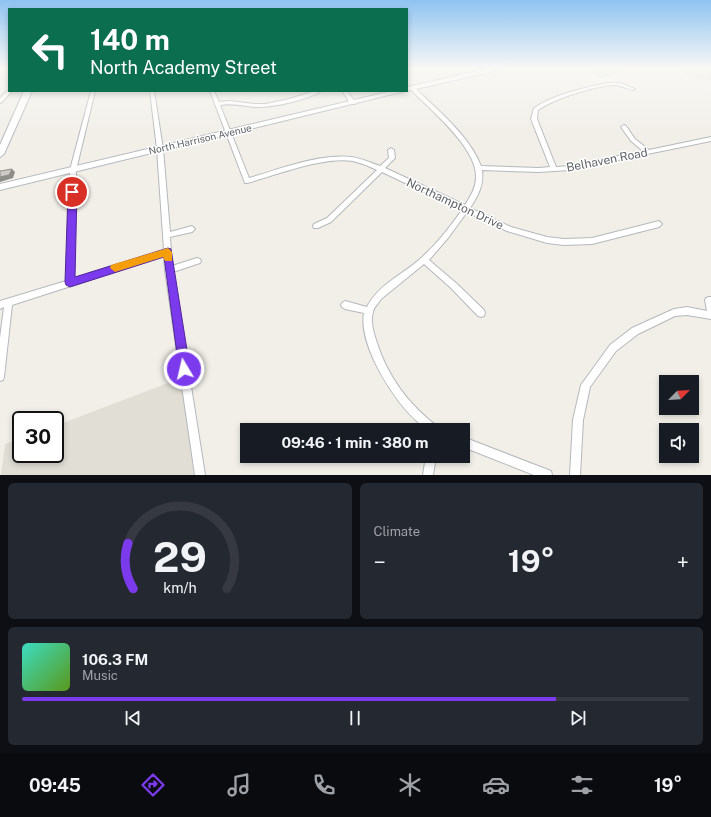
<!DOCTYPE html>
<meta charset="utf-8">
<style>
:root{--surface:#171b24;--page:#242831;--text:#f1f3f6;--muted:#9ea1a6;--line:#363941;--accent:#7c3aed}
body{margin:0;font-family:"Public Sans",sans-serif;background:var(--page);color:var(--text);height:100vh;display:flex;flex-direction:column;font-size:15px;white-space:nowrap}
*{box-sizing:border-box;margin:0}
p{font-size:13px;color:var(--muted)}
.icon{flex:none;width:22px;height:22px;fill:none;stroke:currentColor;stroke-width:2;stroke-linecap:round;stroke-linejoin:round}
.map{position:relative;height:475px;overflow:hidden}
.side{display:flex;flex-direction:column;gap:8px;padding:8px;background:#0d0f14;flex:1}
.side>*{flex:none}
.guide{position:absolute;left:8px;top:8px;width:400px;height:84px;border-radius:0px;box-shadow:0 2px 6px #0003;background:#0b6e4f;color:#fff;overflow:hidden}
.needle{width:26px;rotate:66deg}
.fabs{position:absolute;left:659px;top:375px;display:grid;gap:8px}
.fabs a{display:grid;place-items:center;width:40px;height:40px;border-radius:0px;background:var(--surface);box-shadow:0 2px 6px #0003;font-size:20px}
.speed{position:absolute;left:12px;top:411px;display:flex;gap:8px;font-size:20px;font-weight:700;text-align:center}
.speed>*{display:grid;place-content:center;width:52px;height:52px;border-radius:50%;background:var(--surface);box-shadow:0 2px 6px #0003;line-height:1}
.speed .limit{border:2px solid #111;border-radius:6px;background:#fff;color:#111}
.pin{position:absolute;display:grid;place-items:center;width:34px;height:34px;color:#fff;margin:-17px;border:2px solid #fff;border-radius:50%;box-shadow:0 1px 4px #0007}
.me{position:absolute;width:44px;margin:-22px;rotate:351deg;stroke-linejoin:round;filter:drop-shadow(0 0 3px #0008)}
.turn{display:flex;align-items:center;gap:14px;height:84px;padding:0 16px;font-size:18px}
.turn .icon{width:52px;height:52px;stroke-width:2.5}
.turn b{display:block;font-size:28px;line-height:34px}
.big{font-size:30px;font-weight:700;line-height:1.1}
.side .card{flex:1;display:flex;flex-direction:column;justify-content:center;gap:6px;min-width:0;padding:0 14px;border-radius:6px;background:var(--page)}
.side .dial{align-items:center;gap:0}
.dial svg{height:104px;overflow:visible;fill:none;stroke:var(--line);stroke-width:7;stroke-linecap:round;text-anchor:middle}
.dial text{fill:var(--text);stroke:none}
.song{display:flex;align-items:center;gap:12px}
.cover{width:48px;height:48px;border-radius:6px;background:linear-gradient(135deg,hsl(170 70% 55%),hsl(90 70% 35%))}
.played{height:4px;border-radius:2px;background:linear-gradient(90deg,var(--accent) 80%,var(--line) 80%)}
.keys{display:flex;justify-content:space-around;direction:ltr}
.heat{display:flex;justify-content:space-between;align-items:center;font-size:22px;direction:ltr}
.side .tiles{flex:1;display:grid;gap:8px;grid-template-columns:1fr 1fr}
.card:last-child{grid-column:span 2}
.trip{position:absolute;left:240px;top:423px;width:230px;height:40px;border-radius:0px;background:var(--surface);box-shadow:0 2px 6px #0003;font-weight:700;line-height:40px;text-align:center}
.tab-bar{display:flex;height:64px;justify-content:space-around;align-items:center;background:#090b0e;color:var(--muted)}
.tab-bar .icon{width:28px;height:28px}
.tab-bar .selected{color:var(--accent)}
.tab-bar b{font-size:18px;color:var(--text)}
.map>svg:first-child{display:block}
.education{fill:#e1ded6}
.green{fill:#c5e8c5}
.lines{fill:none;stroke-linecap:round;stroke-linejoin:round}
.street-casing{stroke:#b5b8bc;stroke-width:2}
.secondary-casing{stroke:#b6babf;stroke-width:2}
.street{fill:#fff;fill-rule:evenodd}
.secondary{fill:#fff;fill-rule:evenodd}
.shaded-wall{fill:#8f8d8a}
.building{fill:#cccac5;stroke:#8f8d8a}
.route{fill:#7c3aed;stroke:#51269a}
.slow{fill:#f59e0b}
.labels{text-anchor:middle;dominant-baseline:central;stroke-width:3;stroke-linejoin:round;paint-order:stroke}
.far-street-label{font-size:10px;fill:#5f6368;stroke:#fff}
.street-label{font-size:12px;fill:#5f6368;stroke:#fff}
</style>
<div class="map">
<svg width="711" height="475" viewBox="0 0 711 475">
<rect width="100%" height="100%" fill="#f1efe8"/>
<g class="education">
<path d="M683 68 704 70 703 68 711 69V80L685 76Z"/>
<path d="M181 378 194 475H1L5 444 21 438V454H55V426Z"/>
</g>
<path class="green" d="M585 68H638L601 78Z"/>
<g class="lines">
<g class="street-casing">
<g id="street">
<path d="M472 68H477L481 73 477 74Z"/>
<path d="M608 83H620L635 89 633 90C627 89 621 85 615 85 594 86 556 98 538 110L537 119 556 167 569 166 643 151 631 141 621 127 624 125 626 126 635 139 649 150 711 137V141L569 170 539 172 482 170C484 185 478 196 470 208L511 227 547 237 564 239 592 238 659 221 662 224 659 227 592 244 564 245 547 243 507 231 467 212 448 238 429 260 457 284 484 310 485 313 484 316 481 317 478 316 451 288 424 264 381 299C378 304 374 307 373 312 370 322 374 334 377 343 388 377 409 405 438 427L440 430C436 430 431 431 427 430 424 429 420 425 418 422 395 403 358 345 364 313L345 309 342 307 341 305 342 303 345 301 367 307C378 285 402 275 420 259 436 245 450 227 462 210L382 172 331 222 318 228H314L313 226 314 224 327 218 377 170C369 166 361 163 353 161 324 156 276 175 247 183H245L210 91H214L219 102 229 101 255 104H266L289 99 315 91H321C309 100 270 108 255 107 243 106 232 103 220 105L249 178C281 169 317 154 351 157 361 158 371 163 380 166L389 158 388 150 391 148 394 150 395 158 385 168 465 205C470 197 476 188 476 177 477 148 430 109 410 89V87H414C437 110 469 135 481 166L539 168 550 167 531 119 534 108C555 94 583 88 608 83Z"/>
<path d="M8 90 12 91 2 102 0 103V98Z"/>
<path d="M91 91H95L76 170 74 278 164 250 157 149 150 91H154L163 149 170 232 192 226 195 229 192 232 170 237 172 266 197 258 200 259 201 261 200 263 173 272 205 475H195L165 270 164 256 12 305 4 377 3 380 0 381V338L4 307 0 309V301L66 281 70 170Z"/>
<path d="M342 91H347L356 103 355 104H351Z"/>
<path d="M709 297H711V319L687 315 675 316 638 334 616 351 590 387 583 420 580 475H570L573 420 581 385 610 345 632 328 674 309 687 307 707 311 705 300 706 298Z"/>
<path d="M463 437 551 471 552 475H534L463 447Z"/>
<path d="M426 456H436L433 475H423Z"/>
</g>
</g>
<g class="secondary-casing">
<g id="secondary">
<path d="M491 68H502L499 70 407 91V87Z"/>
<path d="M24 91H32L4 154 0 157V145Z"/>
<path d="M392 91H405L0 190V184Z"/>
</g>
</g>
<use href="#street" class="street"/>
<use href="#secondary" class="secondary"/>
</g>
<path class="shaded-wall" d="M12 169 15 172 13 178 0 182V177Z"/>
<path class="building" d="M12 169 9 175 0 177V171Z"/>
<linearGradient id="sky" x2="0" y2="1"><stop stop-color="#8fc3f1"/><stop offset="0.51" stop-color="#f9f8f5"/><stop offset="1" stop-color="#f9f8f5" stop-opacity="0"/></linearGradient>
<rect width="711" height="134" fill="url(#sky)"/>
<path class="route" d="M72 189 77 192 75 277 168 248 171 249 190 369 189 373 184 375 180 373 179 369 164 257 70 287 66 285 65 282 68 192Z"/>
<path class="slow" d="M168 248 172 252V261H165L163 257 115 272 110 268 111 265Z"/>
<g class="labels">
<g class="far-street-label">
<text transform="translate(200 139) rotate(-13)">North Harrison Avenue</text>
</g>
<g class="street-label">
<text transform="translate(607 160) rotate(-11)">Belhaven Road</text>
<text transform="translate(455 204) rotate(25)">Northampton Drive</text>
</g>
</g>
</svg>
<div class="fabs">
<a><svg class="needle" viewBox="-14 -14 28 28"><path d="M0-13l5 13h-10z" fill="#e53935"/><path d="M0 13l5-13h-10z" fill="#9ea1a6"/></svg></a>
<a><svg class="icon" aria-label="sound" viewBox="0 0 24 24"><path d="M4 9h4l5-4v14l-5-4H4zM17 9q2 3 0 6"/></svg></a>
</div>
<div class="speed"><div class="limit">30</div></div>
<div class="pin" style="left:72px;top:192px;background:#d93025"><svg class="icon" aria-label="arrive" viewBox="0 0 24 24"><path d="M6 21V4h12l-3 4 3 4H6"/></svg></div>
<svg class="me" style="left:184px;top:369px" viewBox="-20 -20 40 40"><circle r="17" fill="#7c3aed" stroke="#fff" stroke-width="3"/><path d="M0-11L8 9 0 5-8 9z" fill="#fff"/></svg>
<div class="trip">09:46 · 1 min · 380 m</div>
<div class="guide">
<div class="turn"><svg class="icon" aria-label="left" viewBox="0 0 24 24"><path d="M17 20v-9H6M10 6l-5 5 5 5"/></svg><div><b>140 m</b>North Academy Street</div></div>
</div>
</div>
<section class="side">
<div class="tiles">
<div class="card dial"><svg viewBox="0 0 100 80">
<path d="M14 69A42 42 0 1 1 86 69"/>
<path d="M14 69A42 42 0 0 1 10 34" stroke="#7c3aed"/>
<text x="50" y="56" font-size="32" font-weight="700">29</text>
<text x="50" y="72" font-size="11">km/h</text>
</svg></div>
<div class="card"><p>Climate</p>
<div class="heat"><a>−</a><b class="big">19°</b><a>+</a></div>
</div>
<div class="card">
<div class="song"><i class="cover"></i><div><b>106.3 FM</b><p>Music</p></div></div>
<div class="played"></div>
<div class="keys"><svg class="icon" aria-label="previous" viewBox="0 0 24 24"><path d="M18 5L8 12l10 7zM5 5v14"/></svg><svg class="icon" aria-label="pause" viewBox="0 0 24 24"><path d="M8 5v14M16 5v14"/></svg><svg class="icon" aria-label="next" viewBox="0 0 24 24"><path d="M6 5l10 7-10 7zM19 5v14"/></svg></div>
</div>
</div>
</section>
<nav class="tab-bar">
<b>09:45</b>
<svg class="icon selected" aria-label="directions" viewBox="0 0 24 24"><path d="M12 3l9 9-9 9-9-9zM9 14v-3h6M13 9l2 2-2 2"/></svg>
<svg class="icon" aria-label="music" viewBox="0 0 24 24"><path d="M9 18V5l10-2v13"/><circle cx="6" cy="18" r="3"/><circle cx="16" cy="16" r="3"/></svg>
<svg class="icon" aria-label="phone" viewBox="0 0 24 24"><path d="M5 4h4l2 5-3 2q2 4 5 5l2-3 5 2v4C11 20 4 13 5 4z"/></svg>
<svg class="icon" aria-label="climate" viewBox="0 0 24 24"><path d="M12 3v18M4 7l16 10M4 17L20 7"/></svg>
<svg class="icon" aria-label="car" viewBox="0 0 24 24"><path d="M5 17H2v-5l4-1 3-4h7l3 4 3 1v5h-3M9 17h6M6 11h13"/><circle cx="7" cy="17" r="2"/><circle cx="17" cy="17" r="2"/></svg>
<svg class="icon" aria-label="filters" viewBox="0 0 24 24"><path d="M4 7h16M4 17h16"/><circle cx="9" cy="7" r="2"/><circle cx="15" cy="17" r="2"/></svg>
<b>19°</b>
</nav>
